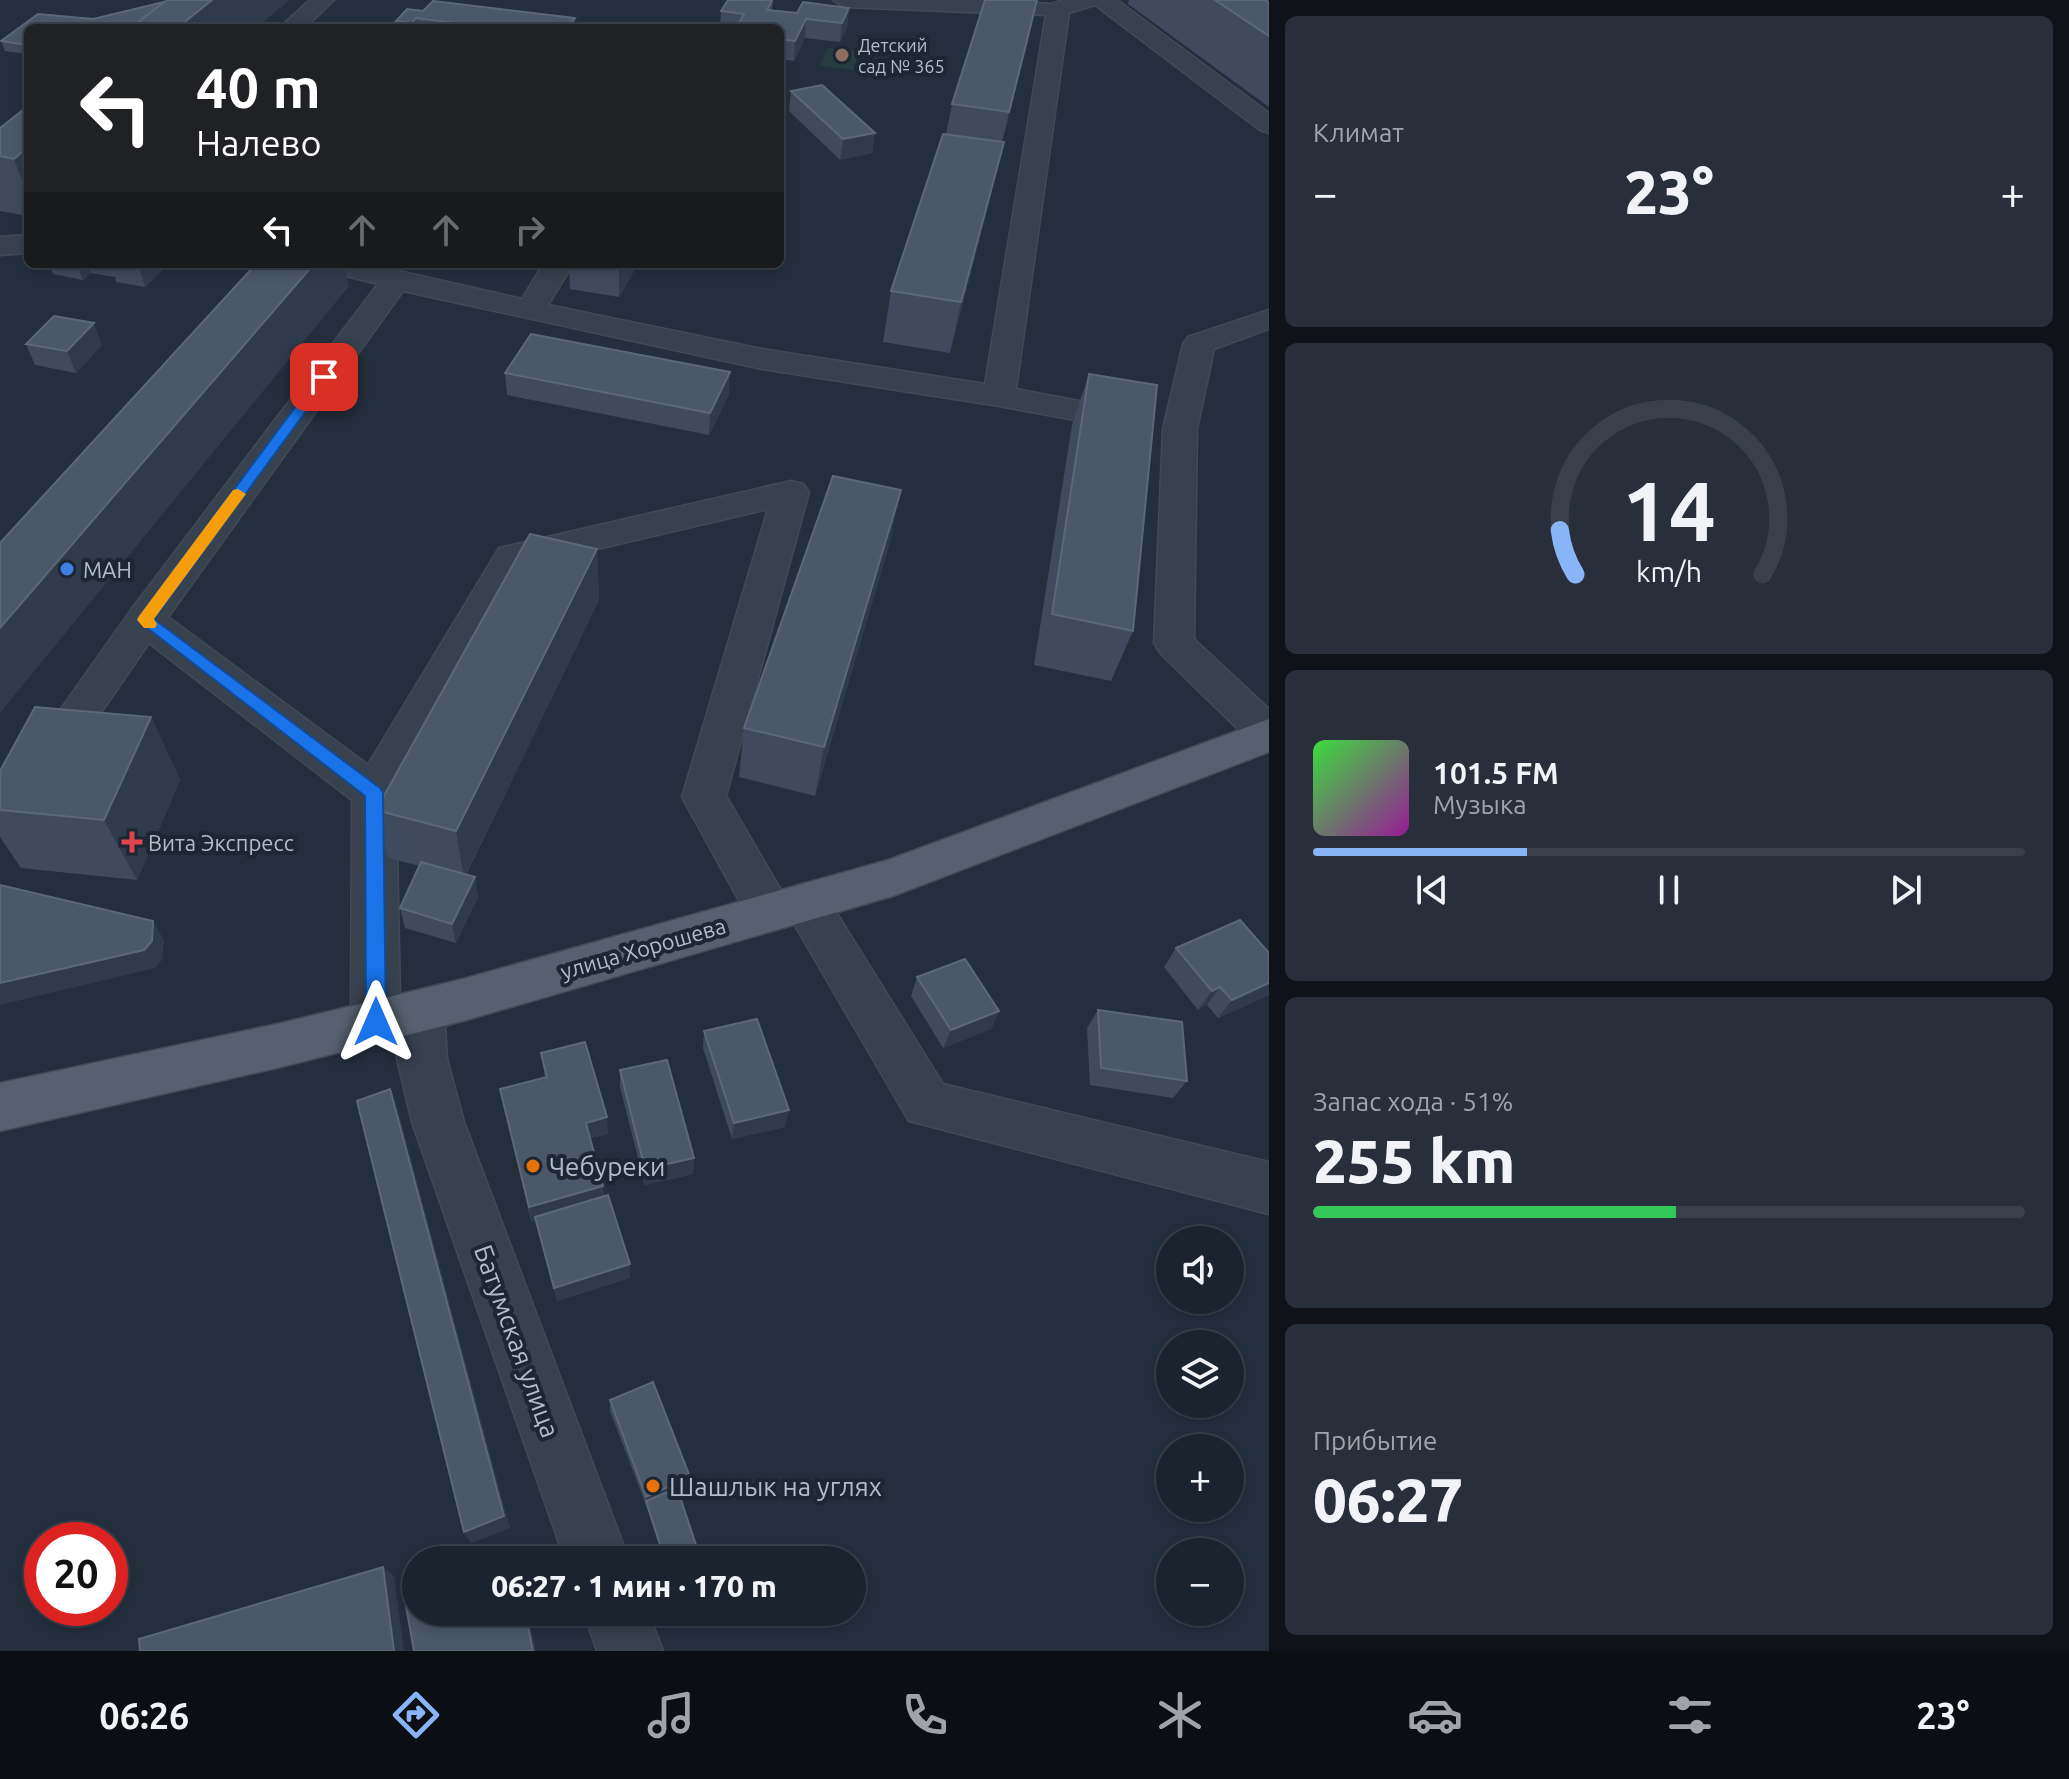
<!DOCTYPE html>
<html lang="ru">
<meta charset="utf-8">
<style>
:root{--surface:#1b232e;--page:#282f3a;--text:#f1f3f6;--muted:#a0a4aa;--line:#39404a;--accent:#8ab4f8}
body{margin:0;font-family:Ubuntu,sans-serif;background:var(--page);color:var(--text);height:100vh;display:flex;flex-direction:column;font-size:30px;white-space:nowrap}
*{box-sizing:border-box;margin:0}
p{font-size:26px;color:var(--muted)}
.icon{flex:none;width:44px;height:44px;fill:none;stroke:currentColor;stroke-width:2;stroke-linecap:round;stroke-linejoin:round}
.map{position:relative;flex:1;overflow:hidden}
.panel{display:flex;flex-direction:column;gap:16px;padding:16px;background:#0f1319;width:800px}
.panel>*{flex:none}
.banner{position:absolute;left:24px;top:24px;width:760px;height:244px;border-radius:12px;box-shadow:0 4px 12px #0003,0 0 0 2px var(--line);background:#202124;color:#fff;overflow:hidden}
.tools{position:absolute;left:1156px;top:1226px;display:grid;gap:16px}
.tools a{display:grid;place-items:center;width:88px;height:88px;border-radius:50%;background:var(--surface);box-shadow:0 4px 12px #0003,0 0 0 2px var(--line);font-size:40px}
.speed{position:absolute;left:24px;top:1522px;display:flex;gap:16px;font-size:40px;font-weight:700;text-align:center}
.speed>*{display:grid;place-content:center;width:104px;height:104px;border-radius:50%;background:var(--surface);box-shadow:0 4px 12px #0003,0 0 0 2px var(--line);line-height:1}
.speed .limit{border:12px solid #d22;background:#fff;color:#111}
.pin{position:absolute;display:grid;place-items:center;width:68px;height:68px;color:#fff;margin:-34px;border-radius:16px;box-shadow:0 4px 12px #0006}
.me{position:absolute;width:88px;margin:-44px;rotate:0deg;stroke-linejoin:round;filter:drop-shadow(0 0 6px #0008)}
.turn{display:flex;align-items:center;gap:28px;height:168px;padding:0 40px;font-size:36px}
.turn .icon{width:104px;height:104px;stroke-width:2.5}
.turn b{display:block;font-size:56px;line-height:68px}
.lanes{display:flex;align-items:center;height:76px;padding:0 40px;background:#0003;justify-content:center;gap:40px;direction:ltr}
.lanes .off{opacity:.35}
.big{font-size:60px;font-weight:800;line-height:1.1}
.panel .card{flex:1;display:flex;flex-direction:column;justify-content:center;gap:12px;min-width:0;padding:0 28px;border-radius:12px;background:var(--page)}
.panel .dial{align-items:center;gap:0}
.dial svg{height:208px;overflow:visible;fill:none;stroke:var(--line);stroke-width:7;stroke-linecap:round;text-anchor:middle}
.dial text{fill:var(--text);stroke:none}
.song{display:flex;align-items:center;gap:24px}
.cover{width:96px;height:96px;border-radius:12px;background:linear-gradient(135deg,hsl(120 70% 55%),hsl(300 70% 35%))}
.played{height:8px;border-radius:4px;background:linear-gradient(90deg,var(--accent) 30%,var(--line) 30%)}
.keys{display:flex;justify-content:space-around;direction:ltr}
.heat{display:flex;justify-content:space-between;align-items:center;font-size:44px;direction:ltr}
.charge{height:12px;border-radius:6px;background:linear-gradient(90deg,#34c759 51%,var(--line) 0)}
.trip{position:absolute;left:402px;top:1546px;width:464px;height:80px;border-radius:40px;background:var(--surface);box-shadow:0 4px 12px #0003,0 0 0 2px var(--line);font-weight:800;line-height:80px;text-align:center}
.dock{display:flex;height:128px;justify-content:space-around;align-items:center;background:#0b0e12;color:var(--muted)}
.dock .icon{width:56px;height:56px}
.dock .current{color:var(--accent)}
.dock b{font-size:36px;color:var(--text)}
main{display:flex;flex:1;min-height:0}
.map>svg:first-child{display:block}
.green{fill:#263c3f}
.lines{fill:none;stroke-linecap:round;stroke-linejoin:round}
.minor-casing{stroke:#414a57;stroke-width:3}
.major-casing{stroke:#414a57;stroke-width:3}
.minor{fill:#38414e;fill-rule:evenodd}
.major{fill:#56606e;fill-rule:evenodd}
.wall{fill:#3f4b5c}
.shaded-wall{fill:#2f3b4b}
.building{fill:#4b5868;stroke:#5c6777;stroke-width:2}
.route{fill:#1a73e8;stroke:#114b97;stroke-width:2}
.slow{fill:#f59e0b}
.education-dot{fill:#8d6e63;stroke:#1d2633;stroke-width:3}
.shop-dot{fill:#3f7fe0;stroke:#1d2633;stroke-width:3}
.health-dot{fill:#e0444e;stroke:#1d2633;stroke-width:3}
.food-dot{fill:#e8710a;stroke:#1d2633;stroke-width:3}
.labels{text-anchor:middle;dominant-baseline:central;stroke-width:8;stroke-linejoin:round;paint-order:stroke}
.far-poi-label{font-size:18px;fill:#b4bcc9;stroke:#1d2633;text-anchor:start}
.poi-label{font-size:22px;fill:#b4bcc9;stroke:#1d2633;text-anchor:start}
.street-label{font-size:22px;fill:#b4bcc9;stroke:#1d2633}
.near-poi-label{font-size:26px;fill:#b4bcc9;stroke:#1d2633;text-anchor:start}
.near-street-label{font-size:26px;fill:#b4bcc9;stroke:#1d2633}
</style>
<main>
<div class="map">
<svg width="1269" height="1651" viewBox="0 0 1269 1651">
<rect width="100%" height="100%" fill="#242f3e"/>
<path class="green" d="M827 48 859 51 853 70 820 66Z"/>
<g class="lines">
<g class="minor-casing">
<g id="minor">
<path d="M310 0H334L305 28H279Z"/>
<path d="M833 0H994L1051 4 1064 0H1117L1269 113V133L1260 130 1095 5 1069 13 1016 389 1147 414 1152 421 1147 428 1135 431 999 406 762 369 403 291 168 617 368 765 499 548 791 481 803 484 809 492 726 796 785 897 789 888 805 883 821 888 943 1084 1269 1162V1214L909 1121 790 917 785 926 769 931 753 926 682 797 768 509 525 566 396 794 400 1001 403 996C427 987 450 978 474 987L481 1002 474 1017 445 1026 447 1059 464 1122 629 1560H565L412 1122 397 1059 396 1032 393 1037 376 1044 359 1037 351 1022 352 800 149 643 72 755 57 760 42 755 36 744 131 610 378 284 322 270 317 264H368L522 299 543 264H573L548 305 762 349 985 384 1046 15 844 7Z"/>
<path d="M28 235V253L0 255V237Z"/>
<path d="M1269 310V329L1214 349 1197 429 1194 639 1269 709V750L1254 745 1160 653 1154 643 1163 429 1183 344 1188 337Z"/>
<path d="M584 1612H648L663 1651H597Z"/>
</g>
</g>
<g class="major-casing">
<path id="major" d="M1269 719V752L893 896 463 1021 277 1068 0 1131V1083L277 1024 463 979 888 860Z"/>
</g>
<use href="#minor" class="minor"/>
<use href="#major" class="major"/>
</g>
<g class="wall">
<path d="M166 0H289L256 28H28V54L5 51 1 41 38 14 93 19 164 2Z"/>
<path d="M773 0 772 10 797 13 849 8 847 27 840 42 805 38 794 61 780 59V28H701L720 25 721 11Z"/>
<path d="M1129 0H1265L1269 2V107L1128 4Z"/>
<path d="M407 9 575 28H397L396 21Z"/>
<path d="M1029 38 1002 142 992 191 950 353 883 342 891 291 946 134 952 104Z"/>
<path d="M791 91 875 133 872 153 840 160 789 111Z"/>
<path d="M28 106V216L0 211V128Z"/>
<path d="M49 264H166V266L145 287 116 282 115 277 91 273 83 280 53 274Z"/>
<path d="M569 264H638L619 297 570 289Z"/>
<path d="M26 344 102 345 76 373 35 365Z"/>
<path d="M505 373 729 394 709 435 507 395Z"/>
<path d="M1089 374 1133 631 1111 681 1034 665 1072 425Z"/>
<path d="M890 542 815 796 739 777 744 728Z"/>
<path d="M597 549 599 600 466 875 475 877 478 897 456 943 405 928 400 908 420 866 388 858 376 810Z"/>
<path d="M151 717 180 780 137 880 21 868 0 837V771Z"/>
<path d="M1176 948 1269 953V995L1218 1018 1207 1005 1198 1010 1164 967Z"/>
<path d="M917 977 999 1011 991 1029 943 1048 911 996Z"/>
<path d="M1098 1010 1187 1081 1173 1098 1090 1085 1087 1028Z"/>
<path d="M704 1031 785 1127 732 1139 703 1048Z"/>
<path d="M541 1053 608 1134 590 1138 604 1196 630 1278 557 1301 535 1220 531 1221 500 1089 545 1078Z"/>
<path d="M620 1070 694 1158 693 1174 645 1185 620 1087Z"/>
<path d="M610 1400 688 1485 678 1490 701 1560H664L646 1505 610 1411Z"/>
</g>
<g class="shaded-wall">
<path d="M212 0H289L256 28H177Z"/>
<path d="M1038 0 1029 38 998 160 1009 112Z"/>
<path d="M849 8 847 27 840 42 842 23Z"/>
<path d="M416 18 418 28H413L412 23Z"/>
<path d="M575 18V28H568Z"/>
<path d="M806 19 805 38 794 61 795 41Z"/>
<path d="M875 133 872 153 840 160 843 139Z"/>
<path d="M1004 142 992 191 950 353 961 302Z"/>
<path d="M28 147V196L14 159Z"/>
<path d="M77 264H88L91 273 83 280Z"/>
<path d="M138 264H166V266L145 287Z"/>
<path d="M314 264H344L349 286 0 713V628Z"/>
<path d="M619 264H638L619 297Z"/>
<path d="M94 323 102 345 76 373 67 351Z"/>
<path d="M730 372 729 394 709 435 710 413Z"/>
<path d="M901 490 890 542 815 796 824 747Z"/>
<path d="M597 549 599 600 464 878 456 831Z"/>
<path d="M151 717 180 780 137 880 104 820Z"/>
<path d="M475 877 478 897 456 943 452 924Z"/>
<path d="M153 921 164 940 162 960 155 968 0 1005V983Z"/>
<path d="M1269 983V995L1218 1018 1232 1000Z"/>
<path d="M1220 987 1207 1005 1198 1010 1212 991Z"/>
<path d="M999 1011 991 1029 943 1048 951 1030Z"/>
<path d="M390 1089 399 1114 510 1528 471 1543 464 1532Z"/>
<path d="M789 1110 785 1127 732 1139 734 1123Z"/>
<path d="M607 1117 608 1134 587 1139 586 1123Z"/>
<path d="M694 1158 693 1174 645 1185V1169Z"/>
<path d="M603 1186 604 1201 531 1221 529 1207Z"/>
<path d="M630 1264V1278L557 1301 554 1288Z"/>
<path d="M690 1477 688 1485 647 1504 646 1497Z"/>
<path d="M383 1567 394 1576 404 1651H394Z"/>
<path d="M525 1612H528L536 1651H533Z"/>
</g>
<g class="building">
<path d="M167 0H212L177 28H130Z"/>
<path d="M728 0H772L767 10 797 13 803 2 849 8 842 23 806 19 795 41 780 39V28H701L704 23 737 27 744 14 721 11Z"/>
<path d="M985 0H1037L1009 112 952 104Z"/>
<path d="M1215 0H1265L1269 2V36Z"/>
<path d="M433 1 575 18 568 28H572H496L416 18 412 23 396 21 407 9 423 11Z"/>
<path d="M164 2 130 28H28V45L1 41 38 14 93 19Z"/>
<path d="M822 85 875 133 843 139 791 91Z"/>
<path d="M28 106V147L14 159 0 156V128Z"/>
<path d="M943 134 1004 142 961 302 891 291Z"/>
<path d="M256 264H314L0 628V543Z"/>
<path d="M54 316 94 323 67 351 26 344Z"/>
<path d="M531 334 730 372 710 413 505 373Z"/>
<path d="M1089 374 1157 385 1133 631 1052 614Z"/>
<path d="M833 476 901 490 824 747 744 728Z"/>
<path d="M530 534 597 549 456 831 376 810Z"/>
<path d="M35 707 151 717 104 820 0 810V771Z"/>
<path d="M421 862 475 877 452 924 400 908Z"/>
<path d="M0 885 153 921 152 941 144 950 0 983Z"/>
<path d="M1240 920 1269 953V983L1232 1000 1220 987 1212 991 1176 948Z"/>
<path d="M965 959 999 1011 951 1030 917 977Z"/>
<path d="M1098 1010 1182 1022 1187 1081 1101 1068Z"/>
<path d="M757 1019 789 1110 734 1123 704 1031Z"/>
<path d="M585 1042 607 1117 586 1123 603 1186 529 1207 500 1089 547 1077 541 1053Z"/>
<path d="M667 1060 694 1158 645 1169 620 1070Z"/>
<path d="M390 1089 504 1516 464 1532 357 1101Z"/>
<path d="M608 1195 630 1264 554 1288 535 1217Z"/>
<path d="M653 1382 690 1477 646 1497 610 1400Z"/>
<path d="M677 1488 701 1560H665L646 1501Z"/>
<path d="M383 1567 394 1651H140L139 1639Z"/>
<path d="M416 1602V1612H525L533 1651H414L406 1606Z"/>
</g>
<path class="route" d="M319 375 331 377 154 619 380 788 383 793 386 1022 383 1028 376 1031 369 1028 366 1022 365 796 137 620Z"/>
<path class="slow" d="M238 489 246 494 154 619 157 624 155 628H144L137 620 139 616 233 490Z"/>
<circle class="education-dot" cx="842" cy="55" r="8"/>
<circle class="shop-dot" cx="67" cy="569" r="8"/>
<path class="health-dot" d="M128 830h8v8h8v8h-8v8h-8v-8h-8v-8h8z"/>
<g class="food-dot">
<circle cx="533" cy="1166" r="8"/>
<circle cx="653" cy="1486" r="8"/>
</g>
<g class="labels">
<g class="far-poi-label">
<text x="858" y="45">Детский<tspan x="858" dy="21">сад № 365</tspan></text>
</g>
<g class="poi-label">
<text x="83" y="569">МАН</text>
<text x="148" y="842">Вита Экспресс</text>
</g>
<g class="street-label">
<text transform="translate(643 948) rotate(-16)">улица Хорошева</text>
</g>
<g class="near-poi-label">
<text x="549" y="1166">Чебуреки</text>
<text x="669" y="1486">Шашлык на углях</text>
</g>
<g class="near-street-label">
<text transform="translate(517 1341) rotate(70)">Батумская улица</text>
</g>
</g>
</svg>
<div class="tools">
<a><svg class="icon" aria-label="sound" viewBox="0 0 24 24"><path d="M4 9h4l5-4v14l-5-4H4zM17 9q2 3 0 6"/></svg></a>
<a><svg class="icon" aria-label="layers" viewBox="0 0 24 24"><path d="M12 4l9 5-9 5-9-5zM3 14l9 5 9-5"/></svg></a>
<a>+</a>
<a>−</a>
</div>
<div class="speed"><div class="limit">20</div></div>
<div class="pin" style="left:324px;top:377px;background:#d93025"><svg class="icon" aria-label="arrive" viewBox="0 0 24 24"><path d="M6 21V4h12l-3 4 3 4H6"/></svg></div>
<svg class="me" style="left:376px;top:1022px" viewBox="-20 -20 40 40"><path d="M0-17L14 15 0 8-14 15z" fill="#1a73e8" stroke="#fff" stroke-width="4"/></svg>
<div class="trip">06:27 · 1 мин · 170 m</div>
<div class="banner">
<div class="turn"><svg class="icon" aria-label="left" viewBox="0 0 24 24"><path d="M17 20v-9H6M10 6l-5 5 5 5"/></svg><div><b>40 m</b>Налево</div></div>
<div class="lanes"><svg class="icon" aria-label="left" viewBox="0 0 24 24"><path d="M17 20v-9H6M10 6l-5 5 5 5"/></svg><svg class="icon off" aria-label="ahead" viewBox="0 0 24 24"><path d="M12 20V5M6 11l6-6 6 6"/></svg><svg class="icon off" aria-label="ahead" viewBox="0 0 24 24"><path d="M12 20V5M6 11l6-6 6 6"/></svg><svg class="icon off" aria-label="right" viewBox="0 0 24 24"><path d="M7 20v-9h11M14 6l5 5-5 5"/></svg></div>
</div>
</div>
<section class="panel">
<div class="card"><p>Климат</p>
<div class="heat"><a>−</a><b class="big">23°</b><a>+</a></div>
</div>
<div class="card dial"><svg viewBox="0 0 100 80">
<path d="M14 69A42 42 0 1 1 86 69"/>
<path d="M14 69A42 42 0 0 1 8 52" stroke="#8ab4f8"/>
<text x="50" y="56" font-size="32" font-weight="700">14</text>
<text x="50" y="72" font-size="11">km/h</text>
</svg></div>
<div class="card">
<div class="song"><i class="cover"></i><div><b>101.5 FM</b><p>Музыка</p></div></div>
<div class="played"></div>
<div class="keys"><svg class="icon" aria-label="previous" viewBox="0 0 24 24"><path d="M18 5L8 12l10 7zM5 5v14"/></svg><svg class="icon" aria-label="pause" viewBox="0 0 24 24"><path d="M8 5v14M16 5v14"/></svg><svg class="icon" aria-label="next" viewBox="0 0 24 24"><path d="M6 5l10 7-10 7zM19 5v14"/></svg></div>
</div>
<div class="card"><p>Запас хода · 51%</p><b class="big">255 km</b><div class="charge"></div></div>
<div class="card"><p>Прибытие</p><b class="big">06:27</b></div>
</section>
</main>
<nav class="dock">
<b>06:26</b>
<svg class="icon current" aria-label="directions" viewBox="0 0 24 24"><path d="M12 3l9 9-9 9-9-9zM9 14v-3h6M13 9l2 2-2 2"/></svg>
<svg class="icon" aria-label="music" viewBox="0 0 24 24"><path d="M9 18V5l10-2v13"/><circle cx="6" cy="18" r="3"/><circle cx="16" cy="16" r="3"/></svg>
<svg class="icon" aria-label="phone" viewBox="0 0 24 24"><path d="M5 4h4l2 5-3 2q2 4 5 5l2-3 5 2v4C11 20 4 13 5 4z"/></svg>
<svg class="icon" aria-label="climate" viewBox="0 0 24 24"><path d="M12 3v18M4 7l16 10M4 17L20 7"/></svg>
<svg class="icon" aria-label="car" viewBox="0 0 24 24"><path d="M5 17H2v-5l4-1 3-4h7l3 4 3 1v5h-3M9 17h6M6 11h13"/><circle cx="7" cy="17" r="2"/><circle cx="17" cy="17" r="2"/></svg>
<svg class="icon" aria-label="filters" viewBox="0 0 24 24"><path d="M4 7h16M4 17h16"/><circle cx="9" cy="7" r="2"/><circle cx="15" cy="17" r="2"/></svg>
<b>23°</b>
</nav>
